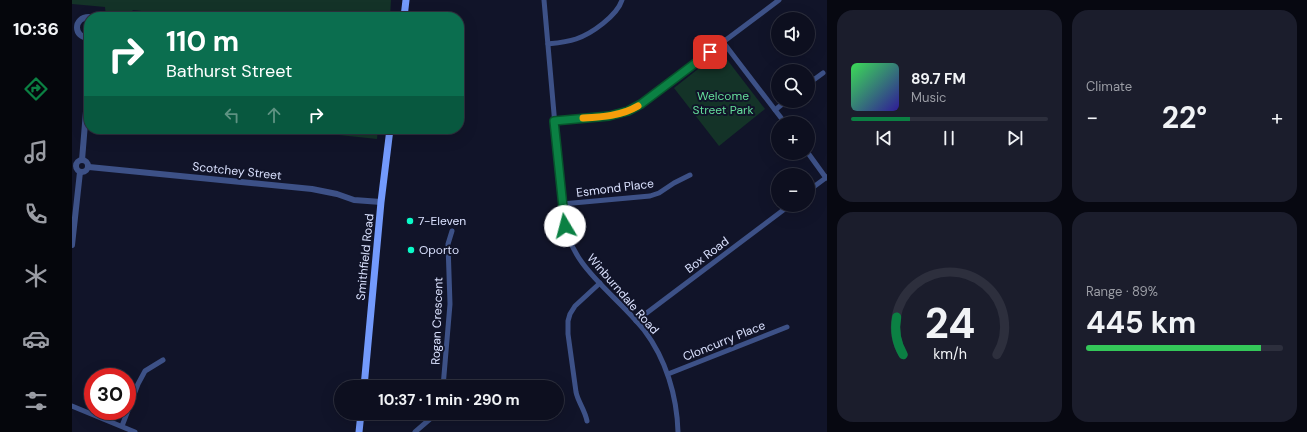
<!DOCTYPE html>
<meta charset="utf-8">
<style>
:root{--surface:#0d0f1f;--page:#1b1d2c;--text:#f1f3f6;--muted:#9a9ca4;--line:#2d2f3d;--accent:#0b8043}
body{margin:0;font-family:"DM Sans",sans-serif;background:var(--page);color:var(--text);height:100vh;display:flex;flex-direction:column;font-size:15px;white-space:nowrap}
*{box-sizing:border-box;margin:0}
p{font-size:13px;color:var(--muted)}
.icon{flex:none;width:22px;height:22px;fill:none;stroke:currentColor;stroke-width:2;stroke-linecap:round;stroke-linejoin:round}
.map{position:relative;flex:1;overflow:hidden}
.side{display:flex;flex-direction:column;gap:10px;padding:10px;background:#070811;width:480px}
.side>*{flex:none}
.banner{position:absolute;left:12px;top:12px;width:380px;height:122px;border-radius:16px;box-shadow:0 4px 16px #0002,0 0 0 1px var(--line);background:#0b6e4f;color:#fff;overflow:hidden}
.buttons{position:absolute;left:699px;top:12px;display:grid;gap:8px}
.buttons a{display:grid;place-items:center;width:44px;height:44px;border-radius:50%;background:var(--surface);box-shadow:0 4px 16px #0002,0 0 0 1px var(--line);font-size:20px}
.speed{position:absolute;left:12px;top:368px;display:flex;gap:8px;font-size:20px;font-weight:700;text-align:center}
.speed>*{display:grid;place-content:center;width:52px;height:52px;border-radius:50%;background:var(--surface);box-shadow:0 4px 16px #0002,0 0 0 1px var(--line);line-height:1}
.speed .limit{border:6px solid #d22;background:#fff;color:#111}
.pin{position:absolute;display:grid;place-items:center;width:34px;height:34px;color:#fff;margin:-17px;border-radius:8px;box-shadow:0 2px 6px #0006}
.me{position:absolute;width:44px;margin:-22px;rotate:352deg;stroke-linejoin:round;filter:drop-shadow(0 0 3px #0008)}
.turn{display:flex;align-items:center;gap:14px;height:84px;padding:0 16px;font-size:18px}
.turn .icon{width:52px;height:52px;stroke-width:2.5}
.turn b{display:block;font-size:28px;line-height:34px}
.lanes{display:flex;align-items:center;height:38px;padding:0 16px;background:#0003;justify-content:center;gap:20px;direction:ltr}
.lanes .off{opacity:.35}
.big{font-size:30px;font-weight:700;line-height:1.1}
.side .card{flex:1;display:flex;flex-direction:column;justify-content:center;gap:6px;min-width:0;padding:0 14px;border-radius:16px;background:var(--page)}
.side .dial{align-items:center;gap:0}
.dial svg{height:104px;overflow:visible;fill:none;stroke:var(--line);stroke-width:7;stroke-linecap:round;text-anchor:middle}
.dial text{fill:var(--text);stroke:none}
.song{display:flex;align-items:center;gap:12px}
.cover{width:48px;height:48px;border-radius:6px;background:linear-gradient(135deg,hsl(130 70% 55%),hsl(250 70% 35%))}
.played{height:4px;border-radius:2px;background:linear-gradient(90deg,var(--accent) 30%,var(--line) 30%)}
.keys{display:flex;justify-content:space-around;direction:ltr}
.heat{display:flex;justify-content:space-between;align-items:center;font-size:22px;direction:ltr}
.charge{height:6px;border-radius:3px;background:linear-gradient(90deg,#34c759 89%,var(--line) 0)}
.side .tiles{flex:1;display:grid;gap:10px;grid-template-columns:repeat(2,1fr)}
.trip{position:absolute;left:262px;top:380px;width:230px;height:40px;border-radius:20px;background:var(--surface);box-shadow:0 4px 16px #0002,0 0 0 1px var(--line);font-weight:700;line-height:40px;text-align:center}
main{display:flex;flex:1;min-height:0}
.dock{display:flex;flex-direction:column;width:72px;justify-content:space-around;align-items:center;background:#05060c;color:var(--muted)}
.dock .icon{width:28px;height:28px}
.dock .current{color:var(--accent)}
.dock b{font-size:18px;color:var(--text)}
.map>svg:first-child{display:block}
.green{fill:#143328}
.lines{fill:none;stroke-linecap:round;stroke-linejoin:round}
.minor{stroke:#3d5187;stroke-width:5}
.tertiary{stroke:#3d5187;stroke-width:6}
.secondary{stroke:#739afc;stroke-width:7}
.route-casing{stroke:#07532c;stroke-width:10}
.route{stroke:#0b8043;stroke-width:7}
.slow{stroke:#f59e0b;stroke-width:7}
.poi-dot{fill:#0afac8;stroke:#111429;stroke-width:1.5}
.labels{text-anchor:middle;dominant-baseline:central;stroke-width:4;stroke-linejoin:round;paint-order:stroke}
.park-label{font-size:12px;fill:#65de9b;stroke:#111429}
.street-label{font-size:12px;fill:#dae1fe;stroke:#111429}
.poi-label{font-size:12px;fill:#dae1fe;stroke:#111429;text-anchor:start}
</style>
<main>
<nav class="dock">
<b>10:36</b>
<svg class="icon current" aria-label="directions" viewBox="0 0 24 24"><path d="M12 3l9 9-9 9-9-9zM9 14v-3h6M13 9l2 2-2 2"/></svg>
<svg class="icon" aria-label="music" viewBox="0 0 24 24"><path d="M9 18V5l10-2v13"/><circle cx="6" cy="18" r="3"/><circle cx="16" cy="16" r="3"/></svg>
<svg class="icon" aria-label="phone" viewBox="0 0 24 24"><path d="M5 4h4l2 5-3 2q2 4 5 5l2-3 5 2v4C11 20 4 13 5 4z"/></svg>
<svg class="icon" aria-label="climate" viewBox="0 0 24 24"><path d="M12 3v18M4 7l16 10M4 17L20 7"/></svg>
<svg class="icon" aria-label="car" viewBox="0 0 24 24"><path d="M5 17H2v-5l4-1 3-4h7l3 4 3 1v5h-3M9 17h6M6 11h13"/><circle cx="7" cy="17" r="2"/><circle cx="17" cy="17" r="2"/></svg>
<svg class="icon" aria-label="filters" viewBox="0 0 24 24"><path d="M4 7h16M4 17h16"/><circle cx="9" cy="7" r="2"/><circle cx="15" cy="17" r="2"/></svg>
</nav>
<div class="map">
<svg width="755" height="432" viewBox="0 0 755 432">
<rect width="100%" height="100%" fill="#111429"/>
<g class="green">
<path d="M0 0H319L318 17H128L60 10 65 14 106 17H34L33 7 0 4Z"/>
<path d="M650 53 693 109 647 146 602 88 645 54Z"/>
<path d="M210 129H306L305 139Z"/>
</g>
<g class="lines">
<g class="minor">
<path d="M472 0 491 216C498 268 541 291 572 330 594 359 605 396 606 432"/>
<path d="M651 42 713 123"/>
<path d="M476 44C485 43 495 42 504 39 519 34 545 16 550 0"/>
<path d="M736 84 751 73"/>
<path d="M703 110 714 101"/>
<path d="M482 121C509 119 538 119 563 108L707 0"/>
<path d="M736 153 754 178"/>
<path d="M736 191 755 177"/>
<path d="M490 204 578 196 587 193 602 183 618 175"/>
<path d="M564 321 718 205"/>
<path d="M596 374 715 327"/>
<path d="M371 387 378 304 376 244 380 231"/>
<path d="M0 406 63 432"/>
<path d="M515 421C513 410 506 402 504 392L496 334V321L498 314 503 306 528 283"/>
<path d="M50 426 66 384 73 371 91 360"/>
<path d="M343 432 365 413"/>
</g>
<g class="tertiary">
<path d="M17 17C1 17 1 38 17 38"/>
<circle cx="10" cy="166" r="6"/>
<path d="M10 160 17 75"/>
<path d="M17 167 240 189 265 194 282 200 309 202"/>
<path d="M0 245 8 172"/>
</g>
<g class="secondary">
<path d="M332 17 334 0"/>
<path d="M292 387 309 202 318 129"/>
<path d="M287 432 289 413"/>
</g>
</g>
<g class="lines">
<g class="route-casing">
<path id="route" d="M493 226 482 121 537 116 556 111 569 104 638 52"/>
</g>
<use href="#route" class="route"/>
<path class="slow" d="M511 118C530 117 549 116 566 106"/>
</g>
<g class="poi-dot">
<circle cx="338" cy="221" r="4"/>
<circle cx="339" cy="250" r="4"/>
</g>
<g class="labels">
<g class="park-label">
<text x="651" y="96">Welcome<tspan x="651" dy="14">Street Park</tspan></text>
</g>
<g class="street-label">
<text transform="translate(165 171) rotate(6)">Scotchey Street</text>
<text transform="translate(543 188) rotate(-7)">Esmond Place</text>
<text transform="translate(635 255) rotate(-37)">Box Road</text>
<text transform="translate(293 257) rotate(-84)">Smithfield Road</text>
<text transform="translate(551 294) rotate(49)">Winburndale Road</text>
<text transform="translate(365 321) rotate(-88)">Rogan Crescent</text>
<text transform="translate(652 341) rotate(-22)">Cloncurry Place</text>
</g>
<g class="poi-label">
<text x="346" y="221">7-Eleven</text>
<text x="347" y="250">Oporto</text>
</g>
</g>
</svg>
<div class="buttons">
<a><svg class="icon" aria-label="sound" viewBox="0 0 24 24"><path d="M4 9h4l5-4v14l-5-4H4zM17 9q2 3 0 6"/></svg></a>
<a><svg class="icon" aria-label="search" viewBox="0 0 24 24"><circle cx="10" cy="10" r="6"/><path d="M15 15l6 6"/></svg></a>
<a>+</a>
<a>−</a>
</div>
<div class="speed"><div class="limit">30</div></div>
<div class="pin" style="left:638px;top:52px;background:#d93025"><svg class="icon" aria-label="arrive" viewBox="0 0 24 24"><path d="M6 21V4h12l-3 4 3 4H6"/></svg></div>
<svg class="me" style="left:493px;top:226px" viewBox="-20 -20 40 40"><circle r="19" fill="#fff"/><path d="M0-13L10 11 0 6-10 11z" fill="#0b8043"/></svg>
<div class="trip">10:37 · 1 min · 290 m</div>
<div class="banner">
<div class="turn"><svg class="icon" aria-label="right" viewBox="0 0 24 24"><path d="M7 20v-9h11M14 6l5 5-5 5"/></svg><div><b>110 m</b>Bathurst Street</div></div>
<div class="lanes"><svg class="icon off" aria-label="left" viewBox="0 0 24 24"><path d="M17 20v-9H6M10 6l-5 5 5 5"/></svg><svg class="icon off" aria-label="ahead" viewBox="0 0 24 24"><path d="M12 20V5M6 11l6-6 6 6"/></svg><svg class="icon" aria-label="right" viewBox="0 0 24 24"><path d="M7 20v-9h11M14 6l5 5-5 5"/></svg></div>
</div>
</div>
<section class="side">
<div class="tiles">
<div class="card">
<div class="song"><i class="cover"></i><div><b>89.7 FM</b><p>Music</p></div></div>
<div class="played"></div>
<div class="keys"><svg class="icon" aria-label="previous" viewBox="0 0 24 24"><path d="M18 5L8 12l10 7zM5 5v14"/></svg><svg class="icon" aria-label="pause" viewBox="0 0 24 24"><path d="M8 5v14M16 5v14"/></svg><svg class="icon" aria-label="next" viewBox="0 0 24 24"><path d="M6 5l10 7-10 7zM19 5v14"/></svg></div>
</div>
<div class="card"><p>Climate</p>
<div class="heat"><a>−</a><b class="big">22°</b><a>+</a></div>
</div>
<div class="card dial"><svg viewBox="0 0 100 80">
<path d="M14 69A42 42 0 1 1 86 69"/>
<path d="M14 69A42 42 0 0 1 9 40" stroke="#0b8043"/>
<text x="50" y="56" font-size="32" font-weight="700">24</text>
<text x="50" y="72" font-size="11">km/h</text>
</svg></div>
<div class="card"><p>Range · 89%</p><b class="big">445 km</b><div class="charge"></div></div>
</div>
</section>
</main>
